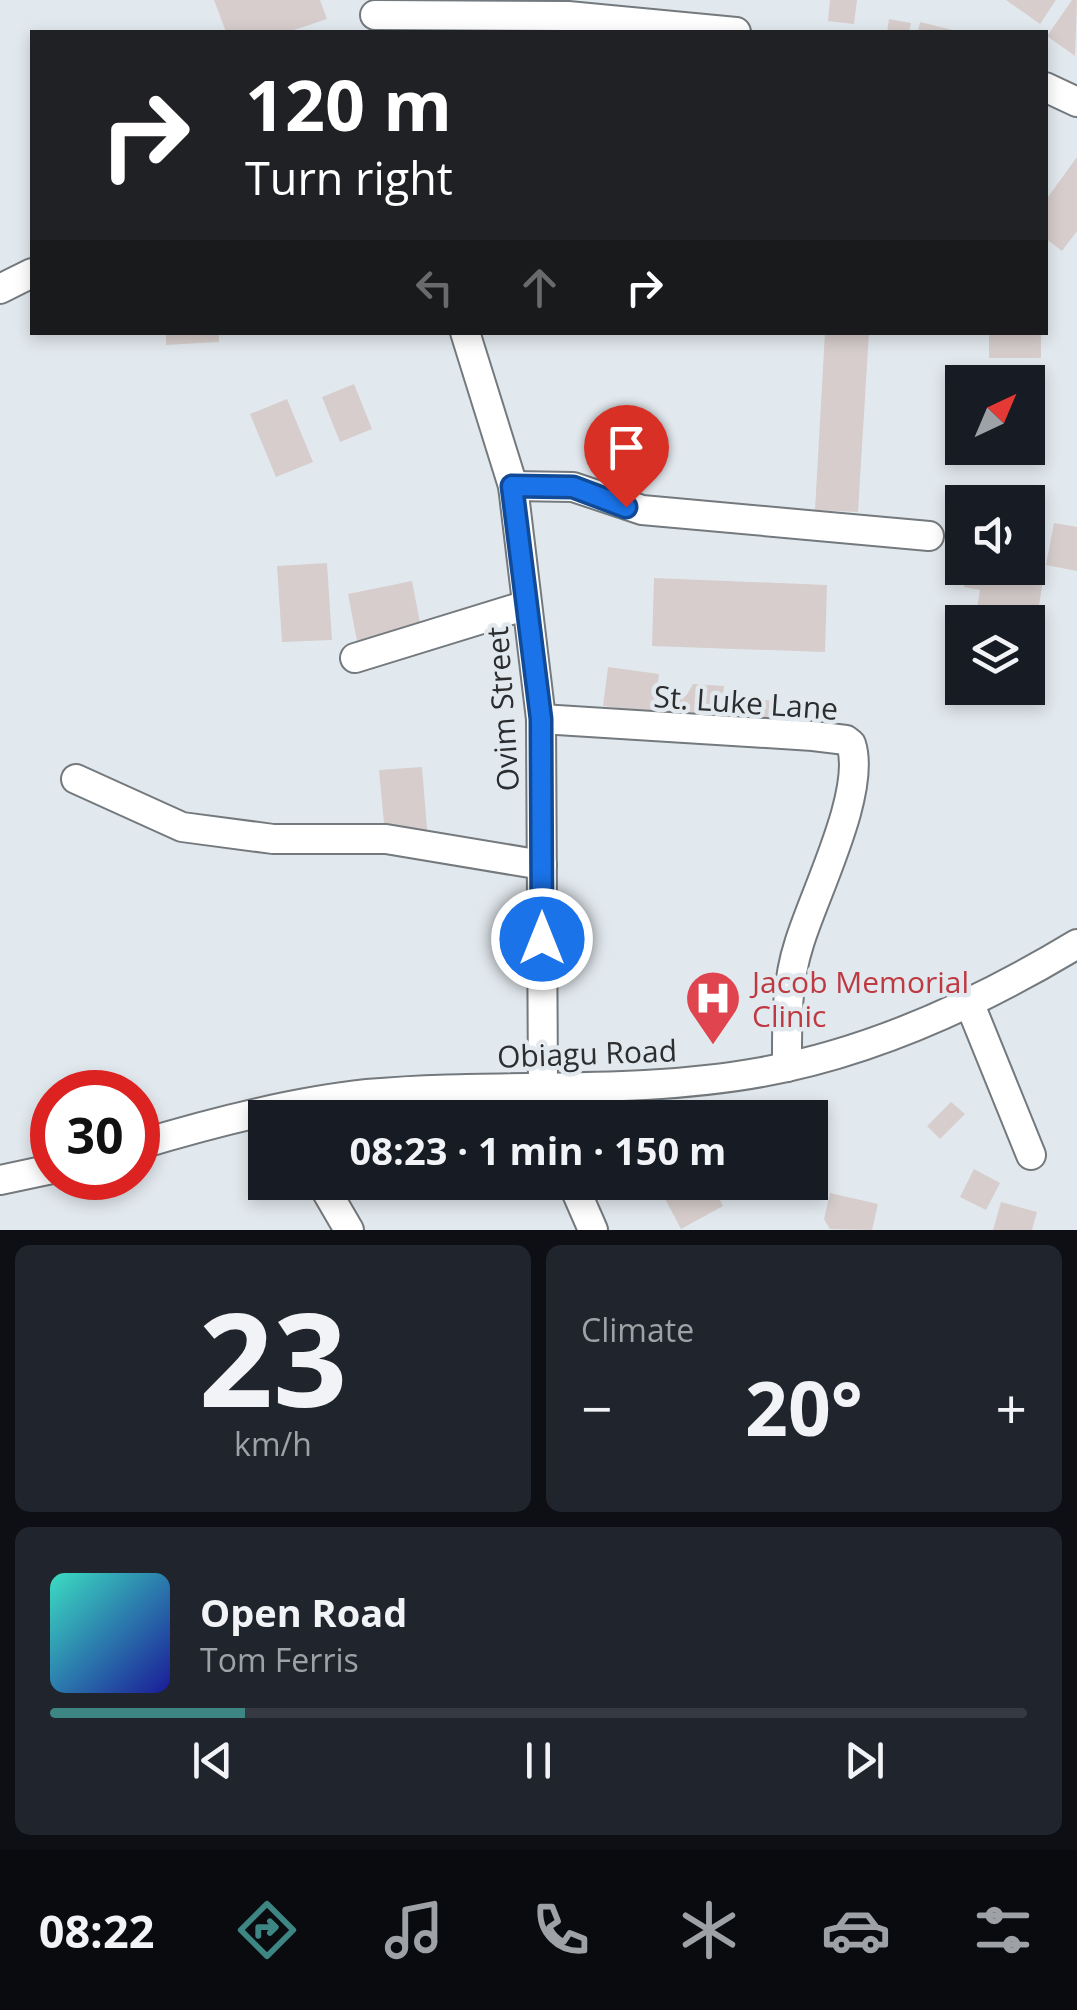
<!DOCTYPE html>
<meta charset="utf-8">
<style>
:root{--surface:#171b24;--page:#20242c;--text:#f1f3f6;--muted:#9ea1a6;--line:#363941;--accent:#3e8684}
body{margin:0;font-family:"Open Sans",sans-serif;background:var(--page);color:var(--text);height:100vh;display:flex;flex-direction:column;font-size:38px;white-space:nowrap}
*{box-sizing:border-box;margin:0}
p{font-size:32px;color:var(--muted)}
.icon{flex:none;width:55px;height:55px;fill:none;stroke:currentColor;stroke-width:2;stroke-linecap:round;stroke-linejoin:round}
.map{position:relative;height:1230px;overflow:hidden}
.details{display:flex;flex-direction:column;gap:15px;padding:15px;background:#0d0f14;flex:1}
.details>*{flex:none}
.hud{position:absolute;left:30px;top:30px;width:1018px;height:305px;border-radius:0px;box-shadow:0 5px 15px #0003;background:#202124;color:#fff;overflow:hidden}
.needle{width:65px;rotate:44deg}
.buttons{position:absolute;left:945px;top:365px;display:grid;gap:20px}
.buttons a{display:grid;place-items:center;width:100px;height:100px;border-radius:0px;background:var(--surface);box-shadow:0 5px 15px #0003;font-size:50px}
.speed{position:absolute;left:30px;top:1070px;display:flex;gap:20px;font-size:50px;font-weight:700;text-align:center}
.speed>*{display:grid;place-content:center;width:130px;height:130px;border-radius:50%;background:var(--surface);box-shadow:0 5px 15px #0003;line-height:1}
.speed .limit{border:15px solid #d22;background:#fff;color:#111}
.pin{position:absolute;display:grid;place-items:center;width:85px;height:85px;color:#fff;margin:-102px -42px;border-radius:50% 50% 50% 0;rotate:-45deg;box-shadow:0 0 10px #0007}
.pin .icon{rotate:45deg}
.me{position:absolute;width:110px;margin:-55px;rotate:0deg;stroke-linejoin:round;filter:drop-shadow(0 0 8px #0008)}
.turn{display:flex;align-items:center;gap:35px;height:210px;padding:0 50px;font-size:45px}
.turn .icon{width:130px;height:130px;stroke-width:2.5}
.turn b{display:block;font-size:70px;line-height:85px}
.lanes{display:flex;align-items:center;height:95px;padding:0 50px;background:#0003;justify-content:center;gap:50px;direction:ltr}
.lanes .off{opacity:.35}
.big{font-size:75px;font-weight:700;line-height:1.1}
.details .card{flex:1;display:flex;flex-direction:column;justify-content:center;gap:15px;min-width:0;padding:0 35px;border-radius:15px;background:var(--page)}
.details .dial{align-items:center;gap:0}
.dial b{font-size:130px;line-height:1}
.song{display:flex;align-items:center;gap:30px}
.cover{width:120px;height:120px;border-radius:15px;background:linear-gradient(135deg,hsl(170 70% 55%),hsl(240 70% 35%))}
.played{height:10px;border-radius:5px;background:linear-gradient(90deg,var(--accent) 20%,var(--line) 20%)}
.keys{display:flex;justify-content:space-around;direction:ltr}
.heat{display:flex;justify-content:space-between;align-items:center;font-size:55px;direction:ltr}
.details .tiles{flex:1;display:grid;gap:15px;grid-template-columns:1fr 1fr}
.card:last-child{grid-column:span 2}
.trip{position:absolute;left:248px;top:1100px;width:580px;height:100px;border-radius:0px;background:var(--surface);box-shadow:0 5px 15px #0003;font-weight:700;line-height:100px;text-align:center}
.dock{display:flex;height:160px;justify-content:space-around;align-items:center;background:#090b0e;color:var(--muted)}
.dock .icon{width:70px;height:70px}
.dock .selected{color:var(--accent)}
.dock b{font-size:45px;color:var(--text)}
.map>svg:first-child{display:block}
.building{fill:#d6cdcc}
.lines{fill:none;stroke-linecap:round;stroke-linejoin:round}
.street-casing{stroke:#73797d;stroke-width:32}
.street{stroke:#fff;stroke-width:28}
.route-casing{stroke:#114b97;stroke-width:25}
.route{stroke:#1a73e8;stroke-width:18}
.labels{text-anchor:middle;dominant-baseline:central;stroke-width:9;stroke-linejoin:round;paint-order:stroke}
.street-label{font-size:30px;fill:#2b2d2f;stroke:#e2e9ee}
.health-label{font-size:30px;fill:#be3a42;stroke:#e2e9ee;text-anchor:start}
</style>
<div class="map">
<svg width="1077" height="1230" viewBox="0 0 1077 1230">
<rect width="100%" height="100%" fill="#e2e9ee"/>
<g class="building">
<path d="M214 0H320L327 19 288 32H226Z"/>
<path d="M830 0H857L854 24 828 21Z"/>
<path d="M1006 0H1056L1040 24Z"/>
<path d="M1072 0H1077L1075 56 1047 36Z"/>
<path d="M889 19 911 23 909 32H887Z"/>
<path d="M920 22 957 31V32H918Z"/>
<path d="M1077 157V231L1062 251 1045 238V201Z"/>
<path d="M166 332H219V342L166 345Z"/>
<path d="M825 332H869L858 512 815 510Z"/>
<rect x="989" y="332" width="52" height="26"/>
<path d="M354 384 372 429 340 442 322 397Z"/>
<path d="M287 399 313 462 276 477 250 414Z"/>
<path d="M1054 523 1077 527V571L1046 565Z"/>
<path d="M327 563 332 640 282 642 277 566Z"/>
<path d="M1028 564 1045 567 1034 638 1028 637V622H975L980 590 964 587 967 570 1028 568Z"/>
<path d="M654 578 827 585 825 652 652 646Z"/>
<path d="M412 581 421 628 357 641 348 594Z"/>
<path d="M608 667 659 674 654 713 603 706Z"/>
<path d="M693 684 724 686 723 697 779 701 777 729 659 721 661 694 686 696Z"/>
<path d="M422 767 428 841 386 845 379 770Z"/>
<path d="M951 1102 965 1114 940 1139 927 1126Z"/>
<path d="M764 1108 767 1118H730V1116Z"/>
<path d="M974 1169 1000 1183 986 1210 960 1197Z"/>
<path d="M656 1182H710L723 1206 681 1229Z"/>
<path d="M830 1193 878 1204 872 1230 830 1229 824 1219Z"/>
<path d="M1001 1202 1037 1212 1032 1230H993Z"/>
</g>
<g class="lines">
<g class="street-casing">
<g id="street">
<path d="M375 15 568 16 736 32"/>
<path d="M1045 87 1077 102"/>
<path d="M0 289 32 273"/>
<path d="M465 332 513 486 541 719 543 1089 552 1118"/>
<path d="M513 486 573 487 642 510 929 536"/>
<path d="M355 658 527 605"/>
<path d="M541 719 813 736 846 740 851 744C867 792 813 896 799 944 786 984 787 1025 787 1067"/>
<path d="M76 779 182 827 273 839H386L542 865"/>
<path d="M969 1002 1031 1155"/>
<path d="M138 1145C211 1123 291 1102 367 1094 498 1082 631 1096 762 1072 873 1052 981 1002 1077 944"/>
<path d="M0 1180 52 1169"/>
<path d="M321 1182 349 1230"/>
<path d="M572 1182 593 1230"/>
</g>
</g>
<use href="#street" class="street"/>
</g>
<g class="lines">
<g class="route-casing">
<path id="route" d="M542 939 541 719 512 486 573 487 626 507"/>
</g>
<use href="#route" class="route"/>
</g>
<defs>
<g id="hospital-pin" transform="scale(2.875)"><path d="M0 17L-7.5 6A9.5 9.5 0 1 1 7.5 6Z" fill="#e0444e" stroke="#e2e9ee"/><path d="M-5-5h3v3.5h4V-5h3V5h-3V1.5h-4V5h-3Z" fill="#fff"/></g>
</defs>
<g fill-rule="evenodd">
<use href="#hospital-pin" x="713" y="998"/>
</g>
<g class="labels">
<g class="street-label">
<text transform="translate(746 702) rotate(4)">St. Luke Lane</text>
<text transform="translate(502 709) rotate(-94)">Ovim Street</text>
<text transform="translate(587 1053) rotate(-2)">Obiagu Road</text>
</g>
<g class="health-label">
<text x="752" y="981">Jacob Memorial<tspan x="752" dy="34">Clinic</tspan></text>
</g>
</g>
</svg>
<div class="buttons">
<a><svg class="needle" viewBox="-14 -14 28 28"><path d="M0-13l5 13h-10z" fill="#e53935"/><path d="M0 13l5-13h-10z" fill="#9ea1a6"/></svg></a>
<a><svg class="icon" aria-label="sound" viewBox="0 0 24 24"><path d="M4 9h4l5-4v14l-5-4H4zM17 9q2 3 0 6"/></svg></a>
<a><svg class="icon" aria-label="layers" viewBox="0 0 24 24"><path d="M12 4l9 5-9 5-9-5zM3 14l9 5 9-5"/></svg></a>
</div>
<div class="speed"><div class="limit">30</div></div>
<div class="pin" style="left:626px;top:507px;background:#d93025"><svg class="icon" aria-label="arrive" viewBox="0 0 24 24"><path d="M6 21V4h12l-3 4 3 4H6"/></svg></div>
<svg class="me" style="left:542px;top:939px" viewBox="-20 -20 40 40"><circle r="17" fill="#1a73e8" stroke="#fff" stroke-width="3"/><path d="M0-11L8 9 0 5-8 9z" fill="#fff"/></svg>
<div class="trip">08:23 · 1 min · 150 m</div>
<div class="hud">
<div class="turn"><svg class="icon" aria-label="right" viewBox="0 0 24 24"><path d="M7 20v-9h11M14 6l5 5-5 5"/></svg><div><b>120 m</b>Turn right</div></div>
<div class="lanes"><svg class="icon off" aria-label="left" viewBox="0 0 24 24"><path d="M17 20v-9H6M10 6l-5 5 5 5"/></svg><svg class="icon off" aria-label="ahead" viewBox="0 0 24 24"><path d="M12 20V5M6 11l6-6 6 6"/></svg><svg class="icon" aria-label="right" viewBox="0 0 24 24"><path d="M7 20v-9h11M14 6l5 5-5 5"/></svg></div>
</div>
</div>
<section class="details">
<div class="tiles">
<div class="card dial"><b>23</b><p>km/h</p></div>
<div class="card"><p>Climate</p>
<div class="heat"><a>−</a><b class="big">20°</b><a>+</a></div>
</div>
<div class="card">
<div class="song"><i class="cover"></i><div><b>Open Road</b><p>Tom Ferris</p></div></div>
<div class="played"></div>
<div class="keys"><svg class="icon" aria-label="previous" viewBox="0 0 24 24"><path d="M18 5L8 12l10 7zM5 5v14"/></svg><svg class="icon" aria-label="pause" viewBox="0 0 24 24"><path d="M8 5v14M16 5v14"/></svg><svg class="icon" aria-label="next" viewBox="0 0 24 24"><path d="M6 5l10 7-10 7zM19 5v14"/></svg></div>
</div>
</div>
</section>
<nav class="dock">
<b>08:22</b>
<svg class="icon selected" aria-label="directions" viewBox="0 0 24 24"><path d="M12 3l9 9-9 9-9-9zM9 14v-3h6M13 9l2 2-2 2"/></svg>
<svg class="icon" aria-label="music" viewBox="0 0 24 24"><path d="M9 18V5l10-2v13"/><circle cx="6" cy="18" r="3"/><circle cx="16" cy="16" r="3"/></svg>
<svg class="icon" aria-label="phone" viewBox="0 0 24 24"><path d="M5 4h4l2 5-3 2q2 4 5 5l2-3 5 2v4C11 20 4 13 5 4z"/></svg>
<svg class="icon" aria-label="climate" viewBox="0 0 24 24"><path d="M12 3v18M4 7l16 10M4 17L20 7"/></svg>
<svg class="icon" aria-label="car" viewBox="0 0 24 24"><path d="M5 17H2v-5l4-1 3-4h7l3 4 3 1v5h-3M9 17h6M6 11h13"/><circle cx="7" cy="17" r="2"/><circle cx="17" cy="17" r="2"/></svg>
<svg class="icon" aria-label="filters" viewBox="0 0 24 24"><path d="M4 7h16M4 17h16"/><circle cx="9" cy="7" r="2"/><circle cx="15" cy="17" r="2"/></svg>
</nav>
